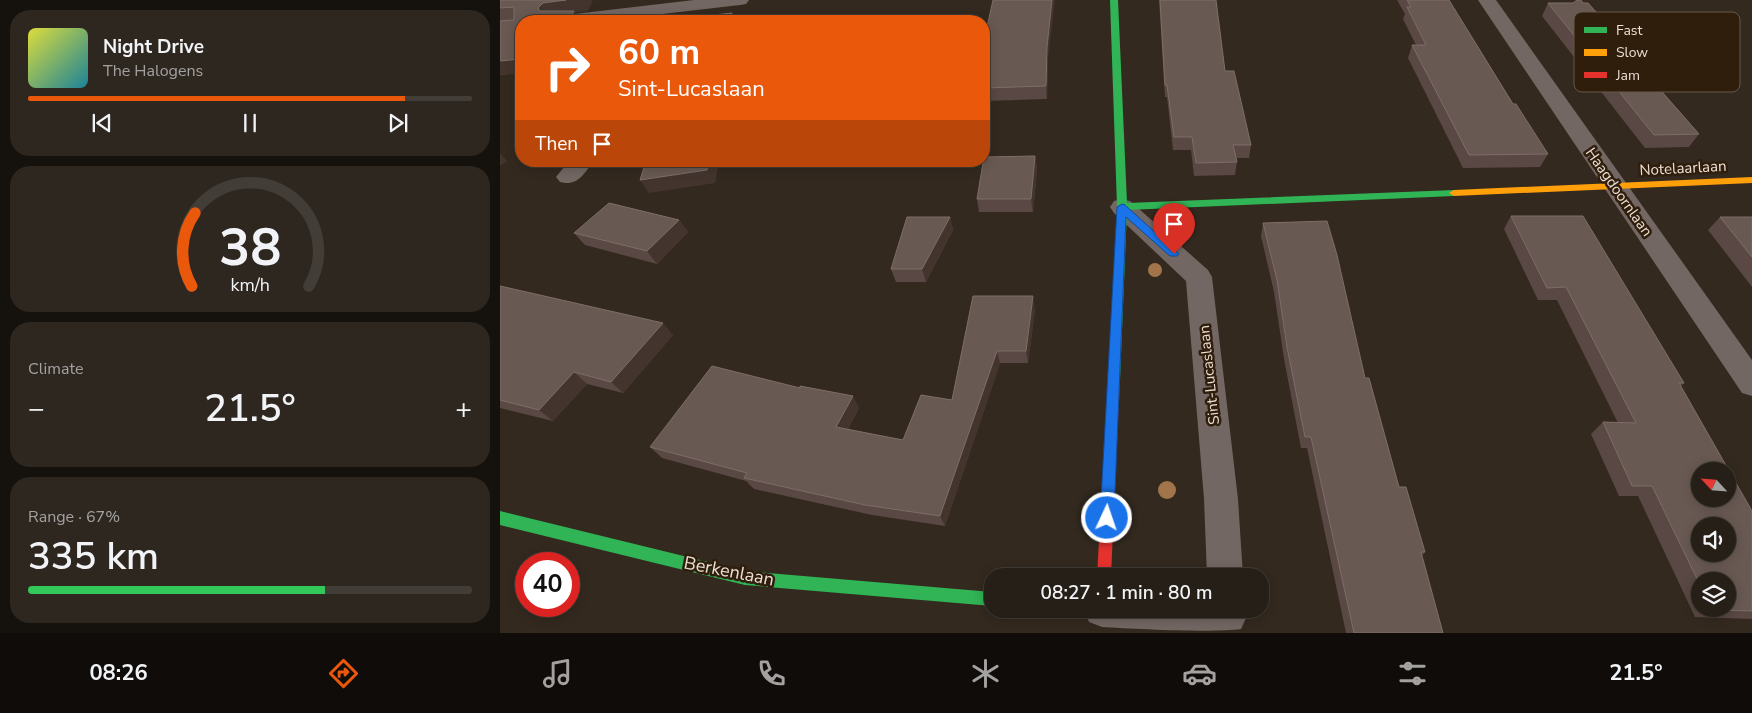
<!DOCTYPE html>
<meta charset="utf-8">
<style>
:root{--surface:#261f17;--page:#2e2720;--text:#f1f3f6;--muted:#a4a2a1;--line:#423d36;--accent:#ea580c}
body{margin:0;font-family:"Nunito Sans",sans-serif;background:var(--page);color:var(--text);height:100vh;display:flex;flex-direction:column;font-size:19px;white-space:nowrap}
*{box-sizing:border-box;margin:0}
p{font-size:16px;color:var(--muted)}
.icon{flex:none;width:28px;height:28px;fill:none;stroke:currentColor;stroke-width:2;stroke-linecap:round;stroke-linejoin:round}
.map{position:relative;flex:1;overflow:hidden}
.panel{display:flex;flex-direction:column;gap:10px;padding:10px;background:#15110d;width:500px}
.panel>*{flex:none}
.hud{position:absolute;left:15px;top:15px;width:475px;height:152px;border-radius:20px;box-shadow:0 2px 12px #0003,0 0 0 1px var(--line);background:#ea580c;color:#fff;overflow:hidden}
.needle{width:32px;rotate:296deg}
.tools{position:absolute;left:1191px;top:462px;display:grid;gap:10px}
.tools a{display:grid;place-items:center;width:45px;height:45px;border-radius:50%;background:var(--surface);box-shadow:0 2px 12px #0003,0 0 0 1px var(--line);font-size:25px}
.speed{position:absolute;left:15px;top:552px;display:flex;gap:10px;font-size:25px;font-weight:700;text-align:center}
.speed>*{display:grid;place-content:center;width:65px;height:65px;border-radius:50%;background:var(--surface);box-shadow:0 2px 12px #0003,0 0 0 1px var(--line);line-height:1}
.speed .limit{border:8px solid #d22;background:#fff;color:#111}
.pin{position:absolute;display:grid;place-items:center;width:42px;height:42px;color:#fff;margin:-51px -21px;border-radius:50% 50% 50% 0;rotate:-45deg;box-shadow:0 0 5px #0007}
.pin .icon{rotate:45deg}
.me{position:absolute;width:55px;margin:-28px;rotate:3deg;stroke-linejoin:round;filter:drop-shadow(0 0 4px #0008)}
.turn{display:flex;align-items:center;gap:18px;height:105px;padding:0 20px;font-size:22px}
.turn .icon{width:65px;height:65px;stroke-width:2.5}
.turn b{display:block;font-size:35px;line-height:42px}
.then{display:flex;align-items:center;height:48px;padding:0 20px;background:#0003;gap:10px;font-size:19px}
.big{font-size:38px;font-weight:600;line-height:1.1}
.panel .card{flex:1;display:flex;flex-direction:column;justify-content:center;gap:8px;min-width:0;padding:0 18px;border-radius:20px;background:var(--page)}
.panel .dial{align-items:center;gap:0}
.dial svg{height:130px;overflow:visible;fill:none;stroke:var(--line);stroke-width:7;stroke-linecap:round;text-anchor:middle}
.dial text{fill:var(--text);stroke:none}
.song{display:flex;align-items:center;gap:15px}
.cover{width:60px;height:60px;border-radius:8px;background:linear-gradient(135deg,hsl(60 70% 55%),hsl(190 70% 35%))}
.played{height:5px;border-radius:2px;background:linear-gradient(90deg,var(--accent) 85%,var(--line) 85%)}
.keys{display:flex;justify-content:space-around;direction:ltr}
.heat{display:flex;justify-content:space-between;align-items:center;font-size:28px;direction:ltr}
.charge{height:8px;border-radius:4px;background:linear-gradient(90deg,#34c759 67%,var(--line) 0)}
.trip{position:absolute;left:484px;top:568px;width:285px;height:50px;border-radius:20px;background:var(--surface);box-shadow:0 2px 12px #0003,0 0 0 1px var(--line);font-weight:600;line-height:50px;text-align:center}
.menu{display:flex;height:80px;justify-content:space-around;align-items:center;background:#0f0c09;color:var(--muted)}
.menu .icon{width:35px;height:35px}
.menu .selected{color:var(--accent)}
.menu b{font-size:22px;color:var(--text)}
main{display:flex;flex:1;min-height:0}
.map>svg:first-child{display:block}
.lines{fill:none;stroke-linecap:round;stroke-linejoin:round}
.street{fill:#726763;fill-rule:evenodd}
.fast{fill:#30b455;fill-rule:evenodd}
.slow{fill:#ff9f0a;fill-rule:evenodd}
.jam{fill:#e5322d;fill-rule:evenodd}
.tree{fill:#a17449}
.wall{fill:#594843;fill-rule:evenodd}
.shaded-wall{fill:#43352e}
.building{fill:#695953;stroke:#7d6e67;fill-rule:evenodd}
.route{fill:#1a73e8;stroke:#114b97}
.labels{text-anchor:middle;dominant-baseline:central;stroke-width:5;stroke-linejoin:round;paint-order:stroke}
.street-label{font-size:15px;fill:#ecdfd5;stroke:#301e0d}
.near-street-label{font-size:18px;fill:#ecdfd5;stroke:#301e0d}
.key{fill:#301e0d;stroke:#685849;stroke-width:1}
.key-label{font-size:14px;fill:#ecdfd5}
</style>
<main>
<section class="panel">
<div class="card">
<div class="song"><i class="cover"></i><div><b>Night Drive</b><p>The Halogens</p></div></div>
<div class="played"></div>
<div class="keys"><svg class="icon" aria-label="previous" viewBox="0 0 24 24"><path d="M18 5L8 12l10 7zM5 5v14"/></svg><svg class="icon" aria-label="pause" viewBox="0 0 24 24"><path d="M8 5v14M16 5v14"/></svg><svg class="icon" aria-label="next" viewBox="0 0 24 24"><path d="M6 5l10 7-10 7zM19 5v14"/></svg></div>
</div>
<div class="card dial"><svg viewBox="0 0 100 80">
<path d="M14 69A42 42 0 1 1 86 69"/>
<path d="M14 69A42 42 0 0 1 16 24" stroke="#ea580c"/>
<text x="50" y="56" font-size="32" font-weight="700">38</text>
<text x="50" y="72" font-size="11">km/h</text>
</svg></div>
<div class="card"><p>Climate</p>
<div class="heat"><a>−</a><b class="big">21.5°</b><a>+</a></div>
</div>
<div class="card"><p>Range · 67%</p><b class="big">335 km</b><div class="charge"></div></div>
</section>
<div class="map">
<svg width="1252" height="633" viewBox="0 0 1252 633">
<rect width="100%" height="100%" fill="#33291f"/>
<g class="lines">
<g class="street">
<path d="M194 0H249L246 4 240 5 102 21H48L51 17 57 16Z"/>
<path d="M978 0H996L1252 360V396L1242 393Z"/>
<path d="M69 161H93C85 174 76 187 60 182L56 177Z"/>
<path d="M622 199 630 201 708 270 712 277 738 499 743 576H707L704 499 686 281 614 213 610 207 614 201Z"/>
<path d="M584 609H744L747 616 741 629C715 633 634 629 602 627L589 622Z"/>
</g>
<g class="fast">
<path d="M610 0H618L627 203 954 190 959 193 954 196 627 210 620 380 618 384 614 385 610 384 608 380 617 207Z"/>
<path d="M0 511 245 571 492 592V606L245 585 0 525Z"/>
</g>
<path class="slow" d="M1252 177V183L954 196 949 193 954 190Z"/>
<path class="jam" d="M614 375 618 376 620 380 611 576H597L608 380 610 376Z"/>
</g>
<g class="tree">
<circle cx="655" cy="270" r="7"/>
<circle cx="667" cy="490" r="9"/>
</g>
<g class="wall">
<path d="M0 0 88 11 75 12 80 21H21V73L0 75Z"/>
<path d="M659 0H716L725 71 751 145 749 158H736L737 162 735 175 694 176 691 150H673L667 97H665Z"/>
<path d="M897 0H949L1013 104 1048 154 1040 167 963 168 908 58 912 45H916L903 19 905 14Z"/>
<path d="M1048 3H1073L1140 61 1137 64 1199 134 1189 147 1145 148 1042 16Z"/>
<path d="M484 41 548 59 547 99 484 101Z"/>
<path d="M535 156 537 169 533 212H479L477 199Z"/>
<path d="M1011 216 1184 383 1181 386 1252 511V619L1195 617 1138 496H1119L1091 434 1103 422 1118 423 1057 300H1038L1004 229ZM1200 581 1228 609H1200Z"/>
<path d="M450 217 453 230 426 282H396L391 269Z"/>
<path d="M1220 217H1252V287L1208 230Z"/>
<path d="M179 220 188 232 157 264 85 245 74 233Z"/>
<path d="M763 223 865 378 899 487 925 552 922 556 943 633H846L807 448H801L784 359 774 292 761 236Z"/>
<path d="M0 286 173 335 123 393 87 384 53 421 0 408Z"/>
<path d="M535 309 528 363H500L445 526 372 515 254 489 246 481 162 458 150 447 359 408 348 429 403 440 452 400Z"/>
</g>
<g class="shaded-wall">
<path d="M66 0H93L88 11 75 12 80 21H47L38 8 43 3Z"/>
<path d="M552 0H555L548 59 547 99 546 86 547 47Z"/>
<path d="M232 13 236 21H231Z"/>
<path d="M21 59V73L0 75V61Z"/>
<path d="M0 153 7 161 0 166Z"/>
<path d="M535 156 537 169 533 212 531 199Z"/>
<path d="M209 161H219L215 183 149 193 140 180Z"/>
<path d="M450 217 453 230 426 282 422 269Z"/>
<path d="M179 220 188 232 157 264 147 251Z"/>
<path d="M533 296 535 309 528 363 526 351Z"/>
<path d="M163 323 173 335 123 393 111 382Z"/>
<path d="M497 351 500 363 445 526 440 516Z"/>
<path d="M74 372 87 384 53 421 39 410Z"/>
<path d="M353 396 359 408 343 438 336 427Z"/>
</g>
<g class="building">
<path d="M0 0H66L43 3 38 8 40 11H74L68 21H21V59L0 61V21L14 20V7L0 8Z"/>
<path d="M493 0H552L547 47 546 86 484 88V41Z"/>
<path d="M660 0H716L725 71H734L751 145H733L737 162 696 163 692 137H674L667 85H665Z"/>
<path d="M907 0H949L1013 104H1016L1048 154 969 155 912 45H926L907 7H911Z"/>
<path d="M1077 0H1081L1083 3H1088L1140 61H1135L1199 134 1154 135 1048 3H1073Z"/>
<path d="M232 13 231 21H186L187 18Z"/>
<path d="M535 156 531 199H477L484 157Z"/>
<path d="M146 161H209L207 170 140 180Z"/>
<path d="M109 203 179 220 147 251 74 233Z"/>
<path d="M1011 216H1083L1184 383H1179L1252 511V611L1212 610V609H1228V581H1200V585L1152 486H1132L1103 422 1136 423 1066 287 1047 288ZM1200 471H1228V499H1200ZM1200 526H1228V554H1200Z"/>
<path d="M407 217H450L422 269H391Z"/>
<path d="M1220 217H1252V257Z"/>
<path d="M827 221 837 255 865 378H869L899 487H906L925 552H921L943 633H854L811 437H805L787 347 777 280 763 223Z"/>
<path d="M0 286 163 323 111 382 74 372 39 410 0 400Z"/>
<path d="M473 296H533L526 351H497L440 516 365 505 244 478 247 473 150 447 212 366 300 388V386L353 396 336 427 403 440 421 395 452 400Z"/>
</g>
<path class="route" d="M622 204 625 205 679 254 677 256H670L626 217 614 518 612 523 607 525 602 523 600 518 617 207Z"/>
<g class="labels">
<g class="street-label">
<text transform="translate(1183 168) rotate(-3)">Notelaarlaan</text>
<text transform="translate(1119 192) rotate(55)">Haagdoornlaan</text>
<text transform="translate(709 375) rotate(-96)">Sint-Lucaslaan</text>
</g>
<g class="near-street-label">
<text transform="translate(229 571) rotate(11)">Berkenlaan</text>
</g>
</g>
<rect x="1074" y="12" width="166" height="80" rx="8" class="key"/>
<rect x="1084" y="27" width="23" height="6" fill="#30b455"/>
<rect x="1084" y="49" width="23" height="7" fill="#ff9f0a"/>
<rect x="1084" y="72" width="23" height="6" fill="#e5322d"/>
<g class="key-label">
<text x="1116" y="35">Fast</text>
<text x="1116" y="57">Slow</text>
<text x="1116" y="80">Jam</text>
</g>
</svg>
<div class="tools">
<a><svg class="needle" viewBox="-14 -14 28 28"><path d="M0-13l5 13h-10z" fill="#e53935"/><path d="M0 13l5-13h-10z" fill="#a4a2a1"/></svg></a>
<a><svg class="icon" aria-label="sound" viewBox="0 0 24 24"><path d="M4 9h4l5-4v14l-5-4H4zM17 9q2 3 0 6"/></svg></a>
<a><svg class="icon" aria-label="layers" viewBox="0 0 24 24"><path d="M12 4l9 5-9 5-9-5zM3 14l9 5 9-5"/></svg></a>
</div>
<div class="speed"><div class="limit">40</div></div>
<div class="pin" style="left:674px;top:254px;background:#d93025"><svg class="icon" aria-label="arrive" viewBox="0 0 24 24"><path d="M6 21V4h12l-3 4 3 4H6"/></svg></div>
<svg class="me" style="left:607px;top:518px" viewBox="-20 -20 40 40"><circle r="17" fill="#1a73e8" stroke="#fff" stroke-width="3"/><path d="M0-11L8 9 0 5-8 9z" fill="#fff"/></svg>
<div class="trip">08:27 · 1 min · 80 m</div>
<div class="hud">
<div class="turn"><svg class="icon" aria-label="right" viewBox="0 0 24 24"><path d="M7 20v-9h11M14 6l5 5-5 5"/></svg><div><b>60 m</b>Sint-Lucaslaan</div></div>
<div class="then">Then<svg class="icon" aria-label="arrive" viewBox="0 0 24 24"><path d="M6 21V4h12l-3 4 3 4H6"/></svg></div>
</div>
</div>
</main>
<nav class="menu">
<b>08:26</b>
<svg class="icon selected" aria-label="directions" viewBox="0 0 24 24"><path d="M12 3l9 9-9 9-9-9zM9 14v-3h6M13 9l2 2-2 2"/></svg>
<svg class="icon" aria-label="music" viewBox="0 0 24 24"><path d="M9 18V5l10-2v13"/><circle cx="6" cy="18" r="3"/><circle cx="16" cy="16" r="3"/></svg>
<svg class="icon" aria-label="phone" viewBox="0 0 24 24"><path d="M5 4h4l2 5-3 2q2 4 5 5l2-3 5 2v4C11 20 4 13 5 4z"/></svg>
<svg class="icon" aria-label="climate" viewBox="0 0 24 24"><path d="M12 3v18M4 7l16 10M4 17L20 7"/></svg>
<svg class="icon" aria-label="car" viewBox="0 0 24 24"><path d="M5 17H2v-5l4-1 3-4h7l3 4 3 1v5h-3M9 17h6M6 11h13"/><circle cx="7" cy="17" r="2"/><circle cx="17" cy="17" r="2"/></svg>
<svg class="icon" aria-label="filters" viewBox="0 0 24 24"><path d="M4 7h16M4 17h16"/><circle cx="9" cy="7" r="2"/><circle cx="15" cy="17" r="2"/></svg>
<b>21.5°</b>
</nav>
